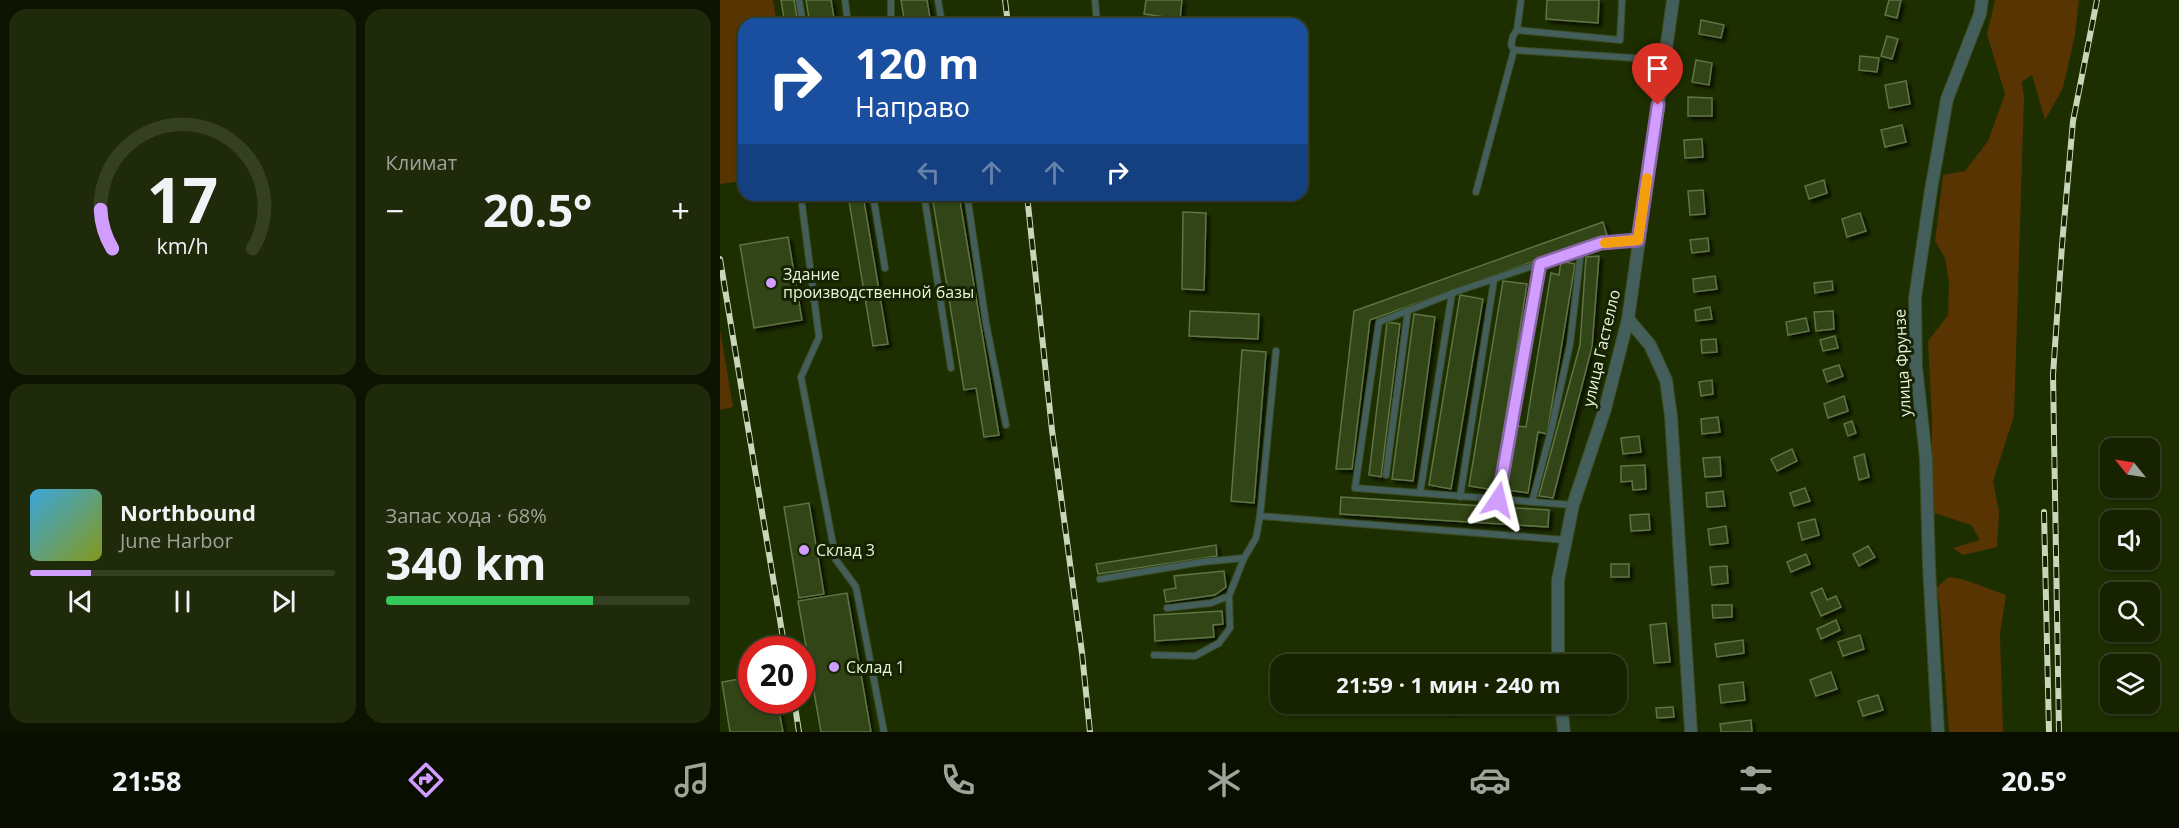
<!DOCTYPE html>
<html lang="ru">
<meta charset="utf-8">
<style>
:root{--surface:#162200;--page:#1f2a0a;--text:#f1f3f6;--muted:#9ea499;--line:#353f22;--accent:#d19dfe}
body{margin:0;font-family:"Open Sans",sans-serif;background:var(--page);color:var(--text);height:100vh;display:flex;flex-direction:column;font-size:22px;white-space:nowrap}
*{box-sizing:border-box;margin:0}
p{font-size:20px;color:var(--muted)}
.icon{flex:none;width:33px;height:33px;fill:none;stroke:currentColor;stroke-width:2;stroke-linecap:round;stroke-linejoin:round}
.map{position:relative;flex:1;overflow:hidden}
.side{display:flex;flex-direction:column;gap:9px;padding:9px;background:#0c1300;width:720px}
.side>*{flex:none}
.hud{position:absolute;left:18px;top:18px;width:570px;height:183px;border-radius:18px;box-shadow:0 2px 4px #0004,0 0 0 2px var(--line);background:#1a4fa0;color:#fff;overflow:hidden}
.needle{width:39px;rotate:300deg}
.fabs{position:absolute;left:1380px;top:438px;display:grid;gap:12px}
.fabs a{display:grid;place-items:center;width:60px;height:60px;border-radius:12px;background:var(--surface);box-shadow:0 2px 4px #0004,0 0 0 2px var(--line);font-size:30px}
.speed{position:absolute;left:18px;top:636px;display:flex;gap:12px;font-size:30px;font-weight:700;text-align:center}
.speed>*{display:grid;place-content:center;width:78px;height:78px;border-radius:50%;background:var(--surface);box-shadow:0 2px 4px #0004,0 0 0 2px var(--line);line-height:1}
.speed .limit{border:9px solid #d22;background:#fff;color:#111}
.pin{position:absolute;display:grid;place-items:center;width:51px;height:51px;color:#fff;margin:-62px -26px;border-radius:50% 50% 50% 0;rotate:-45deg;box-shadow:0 0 6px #0007}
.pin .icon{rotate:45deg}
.me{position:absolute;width:66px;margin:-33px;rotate:10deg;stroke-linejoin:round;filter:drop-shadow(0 0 4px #0008)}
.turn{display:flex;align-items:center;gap:21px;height:126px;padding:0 18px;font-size:27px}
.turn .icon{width:78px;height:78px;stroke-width:2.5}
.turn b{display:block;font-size:42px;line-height:51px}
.lanes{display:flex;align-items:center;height:57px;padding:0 18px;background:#0003;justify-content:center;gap:30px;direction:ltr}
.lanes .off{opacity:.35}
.big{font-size:45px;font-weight:700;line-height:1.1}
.side .widget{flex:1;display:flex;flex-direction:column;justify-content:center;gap:9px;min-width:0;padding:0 21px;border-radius:18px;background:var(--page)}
.side .dial{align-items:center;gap:0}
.dial svg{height:156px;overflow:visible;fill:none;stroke:var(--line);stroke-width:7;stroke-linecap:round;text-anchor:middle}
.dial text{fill:var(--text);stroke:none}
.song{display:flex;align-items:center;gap:18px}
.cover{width:72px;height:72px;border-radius:9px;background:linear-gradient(135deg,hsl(200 70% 55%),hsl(70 70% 35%))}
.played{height:6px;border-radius:3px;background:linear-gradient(90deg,var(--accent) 20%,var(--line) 20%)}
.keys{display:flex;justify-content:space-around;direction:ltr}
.heat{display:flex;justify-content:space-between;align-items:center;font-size:33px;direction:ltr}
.charge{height:9px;border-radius:4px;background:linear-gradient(90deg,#34c759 68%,var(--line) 0)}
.side .tiles{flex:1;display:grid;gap:9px;grid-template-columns:repeat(2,1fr)}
.trip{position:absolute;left:550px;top:654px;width:357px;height:60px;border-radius:18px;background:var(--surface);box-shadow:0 2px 4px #0004,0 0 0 2px var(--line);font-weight:700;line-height:60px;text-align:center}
.dock{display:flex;height:96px;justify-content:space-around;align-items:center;background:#090e00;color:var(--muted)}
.dock .icon{width:42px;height:42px}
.dock .on{color:var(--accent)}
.dock b{font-size:27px;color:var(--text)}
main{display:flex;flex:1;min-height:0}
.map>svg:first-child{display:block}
.green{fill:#573402}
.building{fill:#324416;stroke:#5f7445;stroke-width:1.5;filter:url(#shadow)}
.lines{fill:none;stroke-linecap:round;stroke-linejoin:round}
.service-casing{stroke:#394a1f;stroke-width:8}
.minor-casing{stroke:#394a1f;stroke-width:14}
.service{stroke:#435e5b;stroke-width:6}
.minor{stroke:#435e5b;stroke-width:12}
.rail-casing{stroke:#c8d6b9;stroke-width:6}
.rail{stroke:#162302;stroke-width:4;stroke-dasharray:11;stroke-linecap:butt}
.route-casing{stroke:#8866a5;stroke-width:15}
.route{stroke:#d19dfe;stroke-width:10}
.slow{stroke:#f59e0b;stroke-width:10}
.poi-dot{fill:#d19dfe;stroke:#162302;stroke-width:2}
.labels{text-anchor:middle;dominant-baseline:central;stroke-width:6;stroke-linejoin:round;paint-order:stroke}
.poi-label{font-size:16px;fill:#e8f5db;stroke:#162302;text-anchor:start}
.street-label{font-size:16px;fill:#e8f5db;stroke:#162302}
</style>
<main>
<section class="side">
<div class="tiles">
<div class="widget dial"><svg viewBox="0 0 100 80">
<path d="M14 69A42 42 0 1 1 86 69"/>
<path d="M14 69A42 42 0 0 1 8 49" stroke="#d19dfe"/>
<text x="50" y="56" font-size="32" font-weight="700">17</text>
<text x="50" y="72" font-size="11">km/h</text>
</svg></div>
<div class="widget"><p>Климат</p>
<div class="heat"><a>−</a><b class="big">20.5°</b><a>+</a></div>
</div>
<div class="widget">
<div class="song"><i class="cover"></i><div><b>Northbound</b><p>June Harbor</p></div></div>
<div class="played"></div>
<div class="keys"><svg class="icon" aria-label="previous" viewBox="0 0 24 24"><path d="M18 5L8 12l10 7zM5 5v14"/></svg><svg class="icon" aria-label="pause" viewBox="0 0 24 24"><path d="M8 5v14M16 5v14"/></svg><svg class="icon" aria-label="next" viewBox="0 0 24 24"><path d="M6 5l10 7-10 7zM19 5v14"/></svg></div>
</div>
<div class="widget"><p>Запас хода · 68%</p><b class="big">340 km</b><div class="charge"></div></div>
</div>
</section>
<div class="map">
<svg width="1459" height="732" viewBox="0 0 1459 732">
<defs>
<filter id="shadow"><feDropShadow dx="3.5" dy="3.5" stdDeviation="1.5" flood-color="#0009"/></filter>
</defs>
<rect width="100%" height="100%" fill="#1d2e00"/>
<g class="green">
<path d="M0 0H53L57 24H24V181L0 184Z"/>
<path d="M1275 0H1359L1355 35 1343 88 1325 120 1312 75 1302 82 1304 97 1294 416 1273 481 1279 512 1277 547 1243 555 1233 548 1260 540 1251 525 1211 512 1212 421 1208 341 1228 315 1229 283 1225 258 1215 241 1223 175 1245 171 1268 141 1285 94 1267 34Z"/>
<path d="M0 330 13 407 0 410Z"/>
<path d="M1229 577 1242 579 1286 595 1280 634 1283 732H1229L1220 607 1216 588Z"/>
</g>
<g class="building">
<path d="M61 0H74L78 24H65Z"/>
<path d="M86 0H111L115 24H90Z"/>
<path d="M181 0H207L211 24H185Z"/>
<path d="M426 0H462L460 19 424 14Z"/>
<path d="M827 0H879L878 23 826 19Z"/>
<path d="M1169 0H1181L1177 18 1165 15Z"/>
<path d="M981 20 1004 25 1001 38 979 34Z"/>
<path d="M1167 36 1178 39 1172 59 1161 56Z"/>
<path d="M1140 56 1159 58 1157 72 1139 70Z"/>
<path d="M976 60 992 63 989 85 972 82Z"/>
<path d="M1186 81 1190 104 1169 108 1165 85Z"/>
<path d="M968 97 992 98V116H968Z"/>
<path d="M1182 125 1186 142 1165 147 1161 130Z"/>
<path d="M982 139 983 157 965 158 964 140Z"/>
<path d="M1104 180 1107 193 1089 199 1085 186Z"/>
<path d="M983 190 985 214 970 215 968 191Z"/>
<path d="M128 195H143L168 344 153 346Z"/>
<path d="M212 195H239L279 435 264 437 256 388 244 390Z"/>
<path d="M463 212 486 213 484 290 462 289Z"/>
<path d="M1140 213 1146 231 1127 237 1122 219Z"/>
<path d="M883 222 887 235 650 320 632 469H616L634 311Z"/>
<path d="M68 237 82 320 34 328 20 245Z"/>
<path d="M988 238 989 251 972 253 970 240Z"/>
<path d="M879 256 872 347 833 498 819 496 860 345 866 257Z"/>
<path d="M841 261 855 264 827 434 818 432 808 493 787 490 797 426 806 427 831 273 839 275Z"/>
<path d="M995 276 997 289 974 292 973 279Z"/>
<path d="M783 281 807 284 774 490 749 486Z"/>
<path d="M1112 281 1113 290 1095 293 1094 283Z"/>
<path d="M740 295 763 299 731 489 709 485Z"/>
<path d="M990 307 992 319 976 321 975 310Z"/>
<path d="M470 311 539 314 538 339 469 336Z"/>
<path d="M1113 311 1114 329 1096 331 1094 312Z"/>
<path d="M694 314 715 317 693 481 672 479Z"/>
<path d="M1086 318 1089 331 1068 335 1066 322Z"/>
<path d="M667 322 680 324 661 477 649 475Z"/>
<path d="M1115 336 1118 348 1103 351 1100 340Z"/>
<path d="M996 339 997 352 982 353 981 340Z"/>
<path d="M522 350 546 352 534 503 511 501Z"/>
<path d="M1119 365 1123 376 1107 382 1103 370Z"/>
<path d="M992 380 993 394 981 396 979 382Z"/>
<path d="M1124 396 1128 411 1108 418 1104 404Z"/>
<path d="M998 417 1000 432 982 434 981 419Z"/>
<path d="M1132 421 1136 433 1128 436 1124 424Z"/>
<path d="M919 436 921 452 903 454 901 438Z"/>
<path d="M1072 449 1077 461 1057 471 1051 459Z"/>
<path d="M1144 454 1149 477 1139 480 1134 457Z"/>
<path d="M1000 457 1001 476 985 477 983 458Z"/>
<path d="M925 465 926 489 913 490 912 481 901 482V466Z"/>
<path d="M1085 488 1090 501 1074 506 1070 493Z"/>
<path d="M1003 491 1005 506 987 507 986 493Z"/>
<path d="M621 497 829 510 828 527 620 514Z"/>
<path d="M89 503 104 594 79 598 64 507Z"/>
<path d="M929 514 930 530 911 531 910 515Z"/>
<path d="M1095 519 1099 535 1082 540 1078 523Z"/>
<path d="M1006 526 1008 543 990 545 988 529Z"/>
<path d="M496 545 497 556 378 574 376 564Z"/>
<path d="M1148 546 1155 557 1139 566 1133 554Z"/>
<path d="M1086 554 1090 564 1071 572 1067 562Z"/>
<rect x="891" y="564" width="18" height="13"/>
<path d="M1007 566 1008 583 992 585 990 567Z"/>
<path d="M504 571 506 587 495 595 446 602 444 590 456 588 454 576Z"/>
<path d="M1102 588 1107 600 1116 596 1121 607 1101 616 1091 593Z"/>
<path d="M127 593 151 732H101L78 601Z"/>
<path d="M992 605H1012V617L993 618Z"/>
<path d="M502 611 503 624 493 625 494 637 435 641 434 615Z"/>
<path d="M1116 620 1120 630 1101 639 1097 629Z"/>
<path d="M946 623 950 662 934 663 930 625Z"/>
<path d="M1140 635 1144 649 1123 656 1118 642Z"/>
<path d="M1023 640 1024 653 997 657 995 644Z"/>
<path d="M1111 672 1117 689 1096 696 1090 680Z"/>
<path d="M32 677V700H57L63 732H10L2 682Z"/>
<path d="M1023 682 1025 700 1001 703 999 685Z"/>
<path d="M1158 695 1163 710 1143 716 1138 701Z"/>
<path d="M727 704H742L743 711 727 713Z"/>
<path d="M953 707 954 717 937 718 936 708Z"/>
<path d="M1031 720 1032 732H1001L1000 724Z"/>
</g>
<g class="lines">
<g class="service-casing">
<g id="service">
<path d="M79 0 83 24"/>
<path d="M125 0 128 24"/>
<path d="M171 0V24"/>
<path d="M218 0 222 24"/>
<path d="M375 0 377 24"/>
<path d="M801 0 797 30 900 40 902 0"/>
<path d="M794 50 791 45 793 36 797 30"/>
<path d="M756 192 794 50 944 60"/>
<path d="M153 195 165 268"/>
<path d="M204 195 231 368"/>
<path d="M247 195 266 323 286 425"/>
<path d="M82 205 99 337 81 377 116 560 136 587 164 732"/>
<path d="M556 351 540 516 846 540"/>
<path d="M666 475 688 310"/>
<path d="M700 493 732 293"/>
<path d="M740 497 774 280"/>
<path d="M778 500 820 264"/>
<path d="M812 502 831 431 850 344 861 250"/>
<path d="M853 505 635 488 659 322 738 291 881 243 918 240"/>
<path d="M380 579 482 562 524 558 536 538 540 516"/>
<path d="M447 608 491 603 509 596 524 558"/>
<path d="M434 655 475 656 499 643 510 628 509 596"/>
</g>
</g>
<g class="minor-casing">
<g id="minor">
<path d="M908 319 930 345 946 380 951 416 971 732"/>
<path d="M838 664V580L853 505 885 409 908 319 953 0"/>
<path d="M841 704 844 732"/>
<path d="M1218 732 1209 566 1206 459 1196 366 1195 298 1211 190 1227 99 1260 14 1262 0"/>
</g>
</g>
<use href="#service" class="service"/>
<use href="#minor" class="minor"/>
<g class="rail-casing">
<g id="rail">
<path d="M285 0 288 24"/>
<path d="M307 195 332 430 362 653 370 732"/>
<path d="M0 259 65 650"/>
<path d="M1324 512 1329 732"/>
<path d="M74 700 79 732"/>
<path d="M1339 732 1333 375 1342 245 1353 121 1377 0"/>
</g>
</g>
<use href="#rail" class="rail"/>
</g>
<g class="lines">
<g class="route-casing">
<path id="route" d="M778 500 820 264 881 243 918 240 938 105"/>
</g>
<use href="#route" class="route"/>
<path class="slow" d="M885 243 918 240 927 178"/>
</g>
<g class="poi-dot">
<circle cx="51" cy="283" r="6"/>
<circle cx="84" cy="550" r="6"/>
<circle cx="114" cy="667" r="6"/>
</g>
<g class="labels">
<g class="poi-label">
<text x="63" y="274">Здание<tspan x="63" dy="18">производственной базы</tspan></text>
<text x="96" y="550">Склад 3</text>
<text x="126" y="667">Склад 1</text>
</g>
<g class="street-label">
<text transform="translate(881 348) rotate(-77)">улица Гастелло</text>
<text transform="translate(1182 363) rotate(-93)">улица Фрунзе</text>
</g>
</g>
</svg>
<div class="fabs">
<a><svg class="needle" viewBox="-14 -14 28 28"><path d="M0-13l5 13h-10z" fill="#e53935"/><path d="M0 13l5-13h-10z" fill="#9ea499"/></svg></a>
<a><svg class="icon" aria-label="sound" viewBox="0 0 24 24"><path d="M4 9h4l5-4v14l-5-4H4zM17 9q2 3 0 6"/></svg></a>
<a><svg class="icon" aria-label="search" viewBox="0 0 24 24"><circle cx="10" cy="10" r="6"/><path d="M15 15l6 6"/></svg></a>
<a><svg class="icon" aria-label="layers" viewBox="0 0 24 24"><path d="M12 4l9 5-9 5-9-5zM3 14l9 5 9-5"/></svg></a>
</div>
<div class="speed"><div class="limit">20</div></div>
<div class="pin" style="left:938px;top:105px;background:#d93025"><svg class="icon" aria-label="arrive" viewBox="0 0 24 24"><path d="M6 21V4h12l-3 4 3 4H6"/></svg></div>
<svg class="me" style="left:778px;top:500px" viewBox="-20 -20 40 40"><path d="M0-17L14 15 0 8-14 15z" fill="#d19dfe" stroke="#fff" stroke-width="4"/></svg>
<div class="trip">21:59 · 1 мин · 240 m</div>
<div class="hud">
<div class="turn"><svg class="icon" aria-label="right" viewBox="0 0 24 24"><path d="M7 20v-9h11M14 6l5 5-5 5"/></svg><div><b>120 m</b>Направо</div></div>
<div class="lanes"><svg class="icon off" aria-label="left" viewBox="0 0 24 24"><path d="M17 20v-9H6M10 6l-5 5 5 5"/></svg><svg class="icon off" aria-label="ahead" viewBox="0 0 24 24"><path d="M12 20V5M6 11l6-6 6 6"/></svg><svg class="icon off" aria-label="ahead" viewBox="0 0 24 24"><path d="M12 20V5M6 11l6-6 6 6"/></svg><svg class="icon" aria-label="right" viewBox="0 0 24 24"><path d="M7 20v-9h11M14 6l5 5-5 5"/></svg></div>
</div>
</div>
</main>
<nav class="dock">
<b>21:58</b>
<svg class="icon on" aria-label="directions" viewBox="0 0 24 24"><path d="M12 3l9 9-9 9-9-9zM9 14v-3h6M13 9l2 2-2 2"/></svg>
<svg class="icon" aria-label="music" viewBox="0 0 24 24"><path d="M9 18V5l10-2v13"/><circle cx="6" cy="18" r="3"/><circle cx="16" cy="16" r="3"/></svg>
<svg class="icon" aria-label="phone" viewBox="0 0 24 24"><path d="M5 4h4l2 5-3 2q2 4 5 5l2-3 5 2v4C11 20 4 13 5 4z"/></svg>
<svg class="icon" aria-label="climate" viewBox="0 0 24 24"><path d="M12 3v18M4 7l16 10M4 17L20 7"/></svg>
<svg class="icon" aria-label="car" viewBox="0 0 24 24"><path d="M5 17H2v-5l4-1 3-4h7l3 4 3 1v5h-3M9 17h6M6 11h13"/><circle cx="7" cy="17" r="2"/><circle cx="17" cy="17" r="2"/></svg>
<svg class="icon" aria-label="filters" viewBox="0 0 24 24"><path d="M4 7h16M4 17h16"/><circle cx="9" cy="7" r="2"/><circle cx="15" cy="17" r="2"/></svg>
<b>20.5°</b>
</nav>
